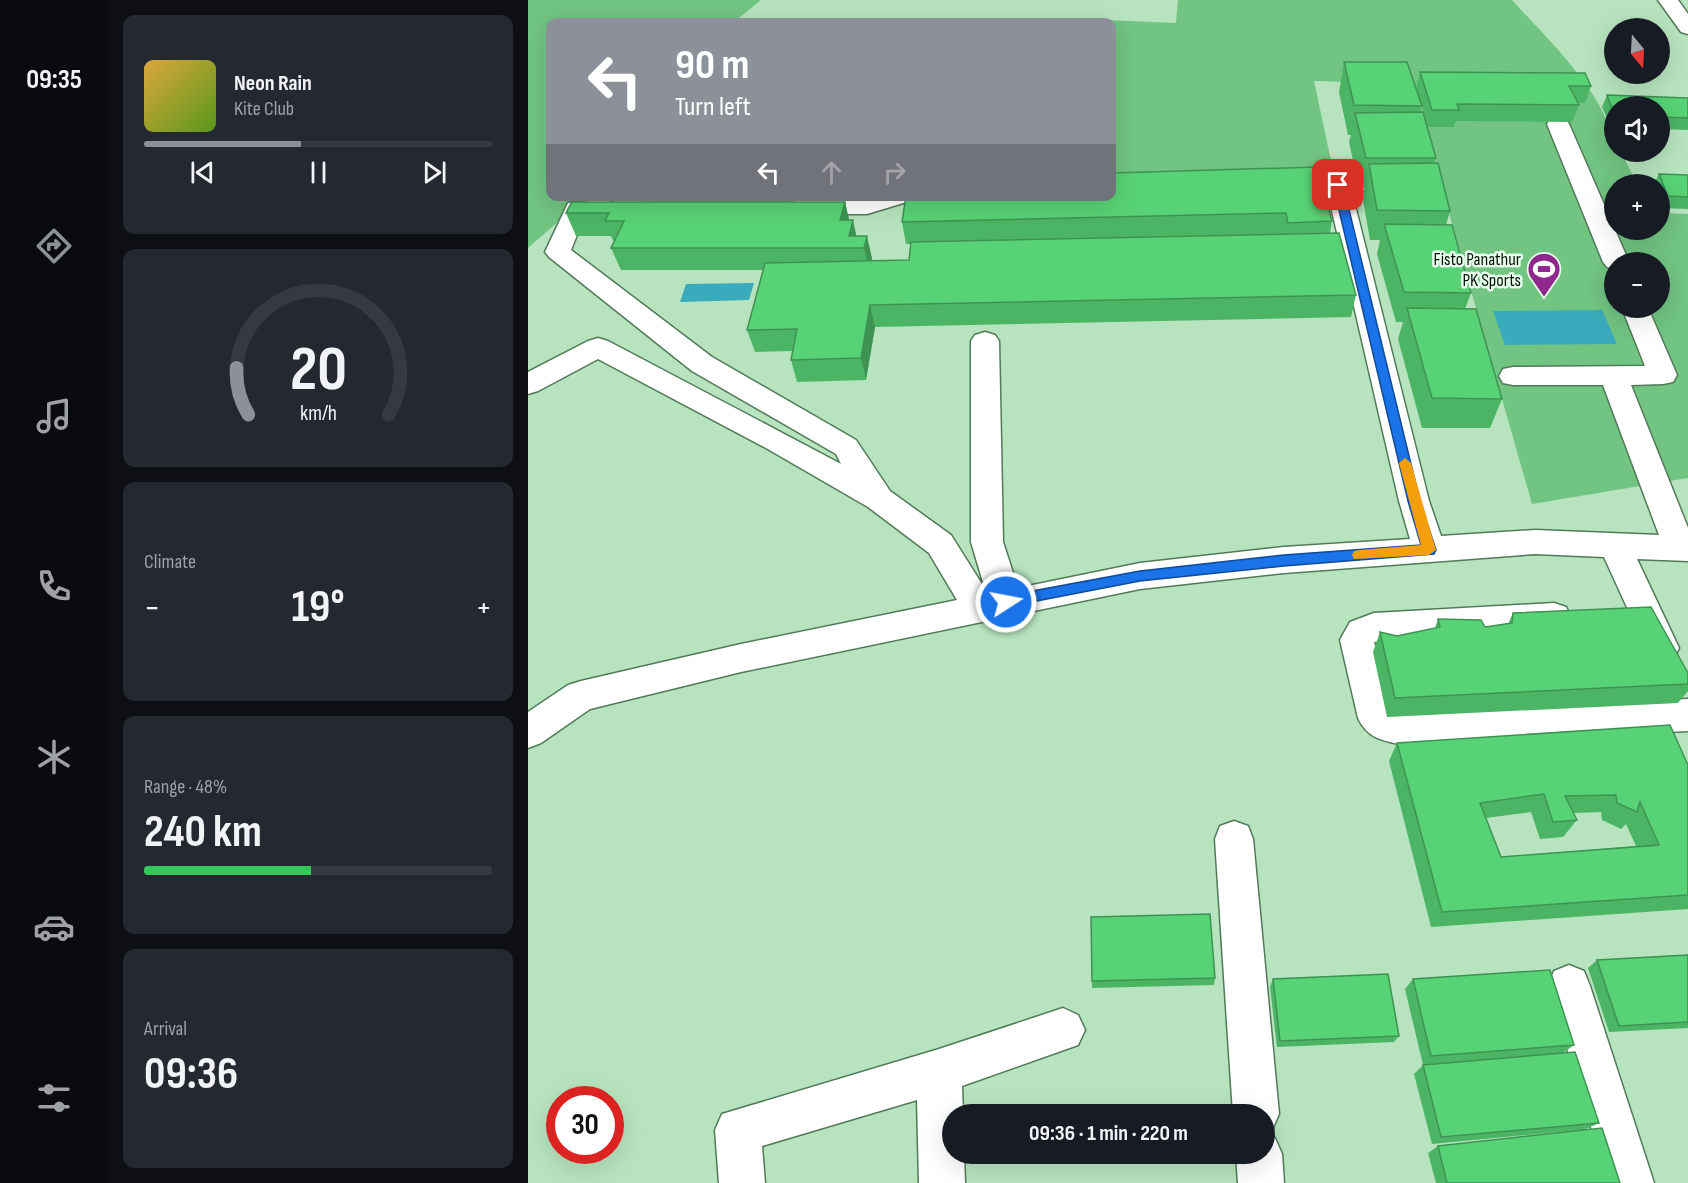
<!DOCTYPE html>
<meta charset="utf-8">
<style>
:root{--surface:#171b24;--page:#242831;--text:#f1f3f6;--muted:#9ea1a6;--line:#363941;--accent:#8c9099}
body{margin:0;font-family:"Sofia Sans Condensed",sans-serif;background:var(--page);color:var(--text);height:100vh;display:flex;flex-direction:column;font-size:22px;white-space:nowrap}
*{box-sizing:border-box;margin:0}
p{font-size:20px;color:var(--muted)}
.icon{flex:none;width:33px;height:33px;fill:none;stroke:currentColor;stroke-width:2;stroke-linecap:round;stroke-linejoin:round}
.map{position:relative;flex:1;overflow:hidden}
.side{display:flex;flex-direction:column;gap:15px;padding:15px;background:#0d0f14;width:420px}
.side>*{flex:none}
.banner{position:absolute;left:18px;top:18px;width:570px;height:183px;border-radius:12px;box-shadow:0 6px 24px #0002;background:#8c9099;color:#fff;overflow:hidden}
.needle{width:39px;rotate:162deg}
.tools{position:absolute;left:1076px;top:18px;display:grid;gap:12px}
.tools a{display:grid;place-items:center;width:66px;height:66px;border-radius:50%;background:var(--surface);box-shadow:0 6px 24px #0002;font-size:30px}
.speed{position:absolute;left:18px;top:1086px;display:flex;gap:12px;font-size:30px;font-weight:700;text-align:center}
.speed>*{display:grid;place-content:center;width:78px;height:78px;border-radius:50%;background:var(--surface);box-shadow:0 6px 24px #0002;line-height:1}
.speed .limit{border:9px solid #d22;background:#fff;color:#111}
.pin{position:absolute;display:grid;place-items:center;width:51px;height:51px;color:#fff;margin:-26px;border-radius:12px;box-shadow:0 3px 9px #0006}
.me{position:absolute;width:66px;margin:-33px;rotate:79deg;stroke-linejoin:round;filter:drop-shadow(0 0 4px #0008)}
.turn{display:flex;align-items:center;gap:21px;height:126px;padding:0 30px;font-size:27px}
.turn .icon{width:78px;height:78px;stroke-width:2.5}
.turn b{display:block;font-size:42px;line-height:51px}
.lanes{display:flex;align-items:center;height:57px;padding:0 30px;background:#0003;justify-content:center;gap:30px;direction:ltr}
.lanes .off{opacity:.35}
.big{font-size:45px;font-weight:700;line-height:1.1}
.side .card{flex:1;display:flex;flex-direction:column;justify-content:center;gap:9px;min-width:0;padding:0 21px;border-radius:12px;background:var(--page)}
.side .dial{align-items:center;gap:0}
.dial svg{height:156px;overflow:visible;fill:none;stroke:var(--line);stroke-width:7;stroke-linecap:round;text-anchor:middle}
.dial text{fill:var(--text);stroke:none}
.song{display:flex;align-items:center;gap:18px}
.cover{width:72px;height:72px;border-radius:9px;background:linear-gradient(135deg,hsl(40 70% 55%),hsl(90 70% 35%))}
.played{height:6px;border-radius:3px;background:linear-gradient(90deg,var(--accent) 45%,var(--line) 45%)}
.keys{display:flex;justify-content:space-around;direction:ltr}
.heat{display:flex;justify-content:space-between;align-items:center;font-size:33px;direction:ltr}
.charge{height:9px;border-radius:4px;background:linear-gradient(90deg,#34c759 48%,var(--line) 0)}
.trip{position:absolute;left:414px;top:1104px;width:333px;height:60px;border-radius:30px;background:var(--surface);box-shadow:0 6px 24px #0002;font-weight:700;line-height:60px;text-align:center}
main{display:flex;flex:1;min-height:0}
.menu{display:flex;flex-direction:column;width:108px;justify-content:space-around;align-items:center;background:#090b0e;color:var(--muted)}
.menu .icon{width:42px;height:42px}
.menu .active{color:var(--accent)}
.menu b{font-size:27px;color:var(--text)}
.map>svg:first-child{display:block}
.green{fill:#71c482;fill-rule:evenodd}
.water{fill:#3aabbc}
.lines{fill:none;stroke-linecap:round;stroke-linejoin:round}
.minor-casing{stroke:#517a58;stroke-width:3}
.minor{fill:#fff;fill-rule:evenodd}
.wall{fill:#4cb565;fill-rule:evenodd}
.shaded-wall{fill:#3e9353}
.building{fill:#58d276;stroke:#3e9353;stroke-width:1.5;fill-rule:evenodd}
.route{fill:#1a73e8;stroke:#114b97;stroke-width:1.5}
.slow{fill:#f59e0b}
.labels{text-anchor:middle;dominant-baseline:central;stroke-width:5;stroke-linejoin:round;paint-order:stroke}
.far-poi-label{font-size:18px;fill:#051408;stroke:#e8ffeb;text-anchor:end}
</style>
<main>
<nav class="menu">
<b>09:35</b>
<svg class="icon active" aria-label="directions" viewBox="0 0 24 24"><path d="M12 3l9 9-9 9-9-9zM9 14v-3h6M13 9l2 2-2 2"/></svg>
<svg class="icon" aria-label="music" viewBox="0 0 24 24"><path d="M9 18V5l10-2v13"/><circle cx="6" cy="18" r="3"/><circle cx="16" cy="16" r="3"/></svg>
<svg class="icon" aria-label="phone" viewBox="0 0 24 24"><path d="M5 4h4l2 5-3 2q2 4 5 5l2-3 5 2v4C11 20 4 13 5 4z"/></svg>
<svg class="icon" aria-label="climate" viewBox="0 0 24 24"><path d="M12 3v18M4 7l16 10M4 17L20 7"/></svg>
<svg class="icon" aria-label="car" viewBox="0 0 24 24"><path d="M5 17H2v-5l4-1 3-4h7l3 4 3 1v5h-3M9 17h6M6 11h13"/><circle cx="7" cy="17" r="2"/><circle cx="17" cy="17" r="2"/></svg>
<svg class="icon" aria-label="filters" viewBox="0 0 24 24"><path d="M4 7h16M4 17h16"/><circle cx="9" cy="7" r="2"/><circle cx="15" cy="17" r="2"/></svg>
</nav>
<section class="side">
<div class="card">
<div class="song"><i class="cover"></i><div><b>Neon Rain</b><p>Kite Club</p></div></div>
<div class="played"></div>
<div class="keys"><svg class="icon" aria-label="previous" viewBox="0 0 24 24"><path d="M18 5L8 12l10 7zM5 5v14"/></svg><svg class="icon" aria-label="pause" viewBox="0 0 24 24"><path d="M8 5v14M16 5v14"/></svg><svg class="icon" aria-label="next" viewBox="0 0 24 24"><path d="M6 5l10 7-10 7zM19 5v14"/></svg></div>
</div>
<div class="card dial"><svg viewBox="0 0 100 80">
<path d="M14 69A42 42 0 1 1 86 69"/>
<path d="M14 69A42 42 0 0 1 8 45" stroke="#8c9099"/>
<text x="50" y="56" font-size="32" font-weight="700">20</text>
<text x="50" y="72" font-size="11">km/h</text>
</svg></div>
<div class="card"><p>Climate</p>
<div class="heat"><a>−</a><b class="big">19°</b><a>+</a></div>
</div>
<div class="card"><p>Range · 48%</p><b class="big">240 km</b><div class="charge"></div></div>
<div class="card"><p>Arrival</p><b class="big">09:36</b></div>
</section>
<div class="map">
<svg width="1160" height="1183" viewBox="0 0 1160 1183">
<rect width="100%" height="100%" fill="#b7e4be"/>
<g class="green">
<path d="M0 0H233L206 22H22V196L387 197 344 210 56 199 0 248Z"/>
<path d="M650 0H984C1017 37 1086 100 1086 152H1093L1109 184H1086V230H1131V213L1160 214V478L1004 504 884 84 786 81 806 175 584 179V22H554L556 19 648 23ZM1086 262H1131V308H1086Z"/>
</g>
<g class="water">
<path d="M226 283 221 300 152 302 158 284Z"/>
<path d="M1074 310 1089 344 977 345 965 311Z"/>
</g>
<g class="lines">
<g class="minor-casing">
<g id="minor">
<path d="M1130 0H1150L1160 14V34L1153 32Z"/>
<path d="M1030 117 1038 119 1041 124 1101 262H1086V269L1079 267 1075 262 1019 124 1022 119Z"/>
<path d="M810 178 818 180 822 185 901 501 913 536 1007 530 1131 535 1075 385H985L975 383 971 376 975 369 985 367 1117 366 1094 308H1120L1149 375 1145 382 1135 384 1103 385 1160 528V561L1109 559 1151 648 1146 658 1134 662 1122 658 1076 557 1007 554 756 573 612 589 213 672 62 709 13 743 0 748V712L40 685 53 681 213 644 429 600 401 553 340 507 238 448 70 359 10 391 0 394V372L60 341 70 338 80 341 313 464 308 454 164 371 21 257 17 252 40 203 76 200 84 202 88 207 84 212 57 215 43 250 184 357 328 440 362 491 423 535 457 589 443 542V341L447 335 457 332 467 335 471 341 475 542 490 588 612 563 756 547 882 539 871 501 798 185 802 180Z"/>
<path d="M348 196H386L382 201 339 214H272L264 212 260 207 264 202 272 200H337Z"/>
<path d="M1026 603 1038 607 1043 617 1038 627 1026 631 846 642 864 710 871 712 1160 699V731L871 744C852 740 839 737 830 718L812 640 822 622 846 613Z"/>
<path d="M706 821 720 826 725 839 751 1114 744 1130 736 1133V1114H705L687 839 692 826Z"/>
<path d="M1041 965 1056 971 1062 986 1126 1183H1080L1020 986 1026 971Z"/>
<path d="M535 1008 550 1015 557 1030 550 1045 434 1086 435 1114H424V1154H436L437 1183H391L389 1100 234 1146 237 1183H191L187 1130 194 1114 411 1049Z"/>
<path d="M736 1133 747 1138 754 1154 756 1183H710L708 1154H736Z"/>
</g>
</g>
<use href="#minor" class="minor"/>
</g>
<g class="wall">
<path d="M816 62 888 89 892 72 1063 86 1057 103H1050L1051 105 1044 122 928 121 926 127H900L894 106 892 112 908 158 906 163 922 211 918 225 943 293 937 309 974 399 962 428H894L870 339 875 322H868L849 254 852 240H842L834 194 836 188H831L821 142 823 135H820L811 92Z"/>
<path d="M1079 95 1160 98V130L1131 129V106H1086V127H1083L1074 107Z"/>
<path d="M584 173 804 221 802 233 828 295 823 317 347 327 338 380 269 382 263 360 264 351 227 352 219 330 235 270H93L83 248 86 242 83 236H48L38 213 317 202 321 220 328 236 344 258 343 261 381 260 383 244H378L374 222Z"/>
<path d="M1131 174 1160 175V209L1134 208 1131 200V184H1126Z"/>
<path d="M985 613 1160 673V691L1150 703 859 717 845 652 852 632 869 636 907 628 910 619 957 627 980 624Z"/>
<path d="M869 743 1160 765V909L903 927 861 761ZM1003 812 1012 839 1035 837 1049 820 1046 813 1073 812 1074 820 1093 829 1098 824 1108 846 973 857 958 818Z"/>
<path d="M563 917 687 978 686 985 564 988Z"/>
<path d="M1160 955V1028L1081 1032 1060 968 1069 960Z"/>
<path d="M745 979 871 1036 866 1042 749 1047 742 987Z"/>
<path d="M885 979 1046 1045 1035 1053 1071 1123 1058 1129 1092 1183H908L900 1153 910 1146 1041 1131 904 1144 886 1074 895 1065 961 1059 895 1065 877 989Z"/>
</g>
<g class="shaded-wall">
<path d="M317 202 322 224 312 220Z"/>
<path d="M325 220 330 243 321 236Z"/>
<path d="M339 236 344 258 341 271 336 248Z"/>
<path d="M342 305 347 327 338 380 333 358Z"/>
</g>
<g class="building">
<path d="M816 62H879L894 106 826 105Z"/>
<path d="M892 72 1057 73 1063 86H1041L1051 105 929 104 931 110H904Z"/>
<path d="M1079 95 1160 98V118L1131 117V106H1086V113Z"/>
<path d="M895 112 908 158H838L827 113Z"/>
<path d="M910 163 922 211 849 210 841 164Z"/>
<path d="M789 167 804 221 760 223 758 213 374 222 378 196H584V173Z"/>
<path d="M1131 174 1160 175V197L1140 196Z"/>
<path d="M44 202H317L312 220H325L321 236H339L336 248H83L96 221H77L81 213H38Z"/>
<path d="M856 224 924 225 943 293 876 292Z"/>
<path d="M811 233 828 295 342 305 333 358 263 360 269 329 219 330 237 263 381 260 383 242Z"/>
<path d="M879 308 948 309 974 399 904 398Z"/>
<path d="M1123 607 1160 673V684L867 698 852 632 869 636 912 627 910 619 953 620 957 627 984 623 985 613Z"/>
<path d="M1142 725 1160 765V895L914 912 869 743ZM1016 794 1025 822 1049 820 1037 796 1088 795 1089 803 1109 812 1112 802 1131 845 973 857 952 803Z"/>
<path d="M682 914 687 978 564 981 563 917Z"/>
<path d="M1160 955V1022L1091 1026 1069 960Z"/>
<path d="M1022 970 1046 1045 903 1056 885 979Z"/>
<path d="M860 974 871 1036 752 1041 745 979Z"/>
<path d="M1047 1052 1071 1123 913 1137 895 1065Z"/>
<path d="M1074 1128 1092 1183H919L910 1146Z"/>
</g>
<path class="route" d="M810 182 815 185 892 501 908 550 906 554 756 566 612 581 478 607 473 606 471 602 473 598 478 596 612 571 756 555 893 545 880 501 805 185Z"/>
<path class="slow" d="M877 458 883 463 908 550 901 555 826 559 824 555 826 551 831 550 893 545 871 463Z"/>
<defs>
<g id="stadium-pin" transform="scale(1.725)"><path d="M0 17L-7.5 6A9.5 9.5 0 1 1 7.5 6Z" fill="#90288d" stroke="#e8ffeb"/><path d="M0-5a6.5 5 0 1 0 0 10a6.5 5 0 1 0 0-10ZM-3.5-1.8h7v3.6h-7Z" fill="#fff"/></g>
</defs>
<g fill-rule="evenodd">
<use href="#stadium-pin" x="1016" y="269"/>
</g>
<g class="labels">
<g class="far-poi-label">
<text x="993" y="259">Fisto Panathur<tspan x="993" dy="21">PK Sports</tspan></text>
</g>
</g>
</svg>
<div class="tools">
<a><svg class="needle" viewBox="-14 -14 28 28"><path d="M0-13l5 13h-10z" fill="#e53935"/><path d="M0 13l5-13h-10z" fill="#9ea1a6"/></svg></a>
<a><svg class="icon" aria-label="sound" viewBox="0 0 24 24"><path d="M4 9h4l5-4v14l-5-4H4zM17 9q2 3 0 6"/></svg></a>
<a>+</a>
<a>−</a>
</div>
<div class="speed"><div class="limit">30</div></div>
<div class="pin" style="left:810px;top:185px;background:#d93025"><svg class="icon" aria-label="arrive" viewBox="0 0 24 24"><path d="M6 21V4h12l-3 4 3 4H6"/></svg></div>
<svg class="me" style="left:478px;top:602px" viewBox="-20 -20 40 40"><circle r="17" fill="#1a73e8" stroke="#fff" stroke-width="3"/><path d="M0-11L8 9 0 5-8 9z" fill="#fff"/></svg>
<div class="trip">09:36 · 1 min · 220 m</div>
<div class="banner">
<div class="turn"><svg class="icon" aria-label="left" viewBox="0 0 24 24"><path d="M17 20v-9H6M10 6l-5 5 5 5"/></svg><div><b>90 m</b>Turn left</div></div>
<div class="lanes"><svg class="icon" aria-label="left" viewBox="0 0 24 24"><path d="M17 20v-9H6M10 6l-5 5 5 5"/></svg><svg class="icon off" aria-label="ahead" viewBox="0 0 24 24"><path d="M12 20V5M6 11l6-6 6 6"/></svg><svg class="icon off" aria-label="right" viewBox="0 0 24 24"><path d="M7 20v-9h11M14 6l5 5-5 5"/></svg></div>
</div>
</div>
</main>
